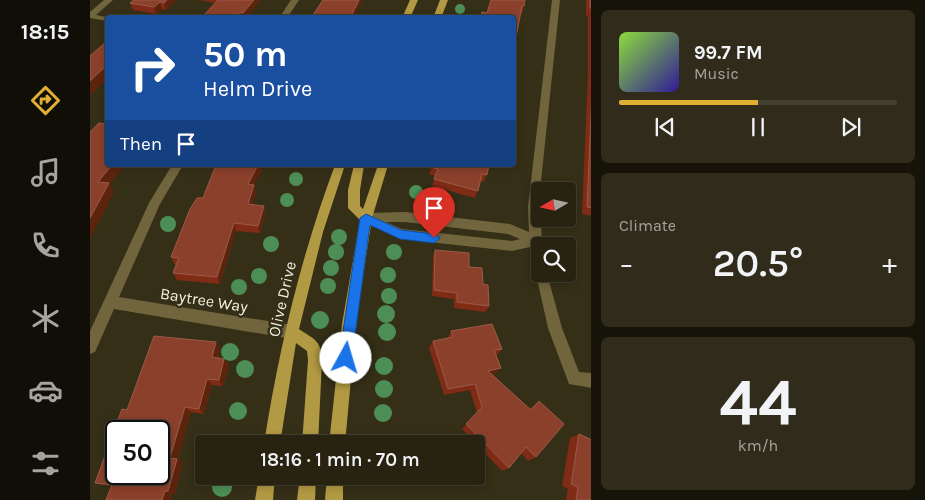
<!DOCTYPE html>
<meta charset="utf-8">
<style>
:root{--surface:#282311;--page:#302b1a;--text:#f1f3f6;--muted:#a5a49f;--line:#444031;--accent:#e1af34}
body{margin:0;font-family:Karla,sans-serif;background:var(--page);color:var(--text);height:100vh;display:flex;flex-direction:column;font-size:19px;white-space:nowrap}
*{box-sizing:border-box;margin:0}
p{font-size:16px;color:var(--muted)}
.icon{flex:none;width:28px;height:28px;fill:none;stroke:currentColor;stroke-width:2;stroke-linecap:round;stroke-linejoin:round}
.map{position:relative;flex:1;overflow:hidden}
.drawer{display:flex;flex-direction:column;gap:10px;padding:10px;background:#161309;width:334px}
.drawer>*{flex:none}
.hud{position:absolute;left:15px;top:15px;width:411px;height:152px;border-radius:5px;box-shadow:0 2px 8px #0003,0 0 0 1px var(--line);background:#1a4fa0;color:#fff;overflow:hidden}
.needle{width:32px;rotate:261deg}
.fabs{position:absolute;left:441px;top:182px;display:grid;gap:10px}
.fabs a{display:grid;place-items:center;width:45px;height:45px;border-radius:5px;background:var(--surface);box-shadow:0 2px 8px #0003,0 0 0 1px var(--line);font-size:25px}
.speed{position:absolute;left:15px;top:420px;display:flex;gap:10px;font-size:25px;font-weight:700;text-align:center}
.speed>*{display:grid;place-content:center;width:65px;height:65px;border-radius:50%;background:var(--surface);box-shadow:0 2px 8px #0003,0 0 0 1px var(--line);line-height:1}
.speed .limit{border:2px solid #111;border-radius:8px;background:#fff;color:#111}
.pin{position:absolute;display:grid;place-items:center;width:42px;height:42px;color:#fff;margin:-51px -21px;border-radius:50% 50% 50% 0;rotate:-45deg;box-shadow:0 0 5px #0007}
.pin .icon{rotate:45deg}
.me{position:absolute;width:55px;margin:-28px;rotate:6deg;stroke-linejoin:round;filter:drop-shadow(0 0 4px #0008)}
.turn{display:flex;align-items:center;gap:18px;height:105px;padding:0 15px;font-size:22px}
.turn .icon{width:65px;height:65px;stroke-width:2.5}
.turn b{display:block;font-size:35px;line-height:42px}
.then{display:flex;align-items:center;height:48px;padding:0 15px;background:#0003;gap:10px;font-size:19px}
.big{font-size:38px;font-weight:600;line-height:1.1}
.drawer .card{flex:1;display:flex;flex-direction:column;justify-content:center;gap:8px;min-width:0;padding:0 18px;border-radius:8px;background:var(--page)}
.drawer .dial{align-items:center;gap:0}
.dial b{font-size:65px;line-height:1}
.song{display:flex;align-items:center;gap:15px}
.cover{width:60px;height:60px;border-radius:8px;background:linear-gradient(135deg,hsl(90 70% 55%),hsl(250 70% 35%))}
.played{height:5px;border-radius:2px;background:linear-gradient(90deg,var(--accent) 50%,var(--line) 50%)}
.keys{display:flex;justify-content:space-around;direction:ltr}
.heat{display:flex;justify-content:space-between;align-items:center;font-size:28px;direction:ltr}
.trip{position:absolute;left:105px;top:435px;width:290px;height:50px;border-radius:5px;background:var(--surface);box-shadow:0 2px 8px #0003,0 0 0 1px var(--line);font-weight:600;line-height:50px;text-align:center}
main{display:flex;flex:1;min-height:0}
.tab-bar{display:flex;flex-direction:column;width:90px;justify-content:space-around;align-items:center;background:#100e07;color:var(--muted)}
.tab-bar .icon{width:35px;height:35px}
.tab-bar .selected{color:var(--accent)}
.tab-bar b{font-size:22px;color:var(--text)}
.map>svg:first-child{display:block}
.lines{fill:none;stroke-linecap:round;stroke-linejoin:round}
.minor{fill:#71653e;fill-rule:evenodd}
.major{fill:#b29943;fill-rule:evenodd}
.tree{fill:#4d8e57}
.wall{fill:#7f2b16}
.shaded-wall{fill:#5c240d}
.building{fill:#8b402c;stroke:#9b5b48;fill-rule:evenodd}
.route{fill:#1a73e8;stroke:#114b97}
.labels{text-anchor:middle;dominant-baseline:central;stroke-width:5;stroke-linejoin:round;paint-order:stroke}
.street-label{font-size:16px;fill:#f2efe0;stroke:#352f17}
</style>
<main>
<nav class="tab-bar">
<b>18:15</b>
<svg class="icon selected" aria-label="directions" viewBox="0 0 24 24"><path d="M12 3l9 9-9 9-9-9zM9 14v-3h6M13 9l2 2-2 2"/></svg>
<svg class="icon" aria-label="music" viewBox="0 0 24 24"><path d="M9 18V5l10-2v13"/><circle cx="6" cy="18" r="3"/><circle cx="16" cy="16" r="3"/></svg>
<svg class="icon" aria-label="phone" viewBox="0 0 24 24"><path d="M5 4h4l2 5-3 2q2 4 5 5l2-3 5 2v4C11 20 4 13 5 4z"/></svg>
<svg class="icon" aria-label="climate" viewBox="0 0 24 24"><path d="M12 3v18M4 7l16 10M4 17L20 7"/></svg>
<svg class="icon" aria-label="car" viewBox="0 0 24 24"><path d="M5 17H2v-5l4-1 3-4h7l3 4 3 1v5h-3M9 17h6M6 11h13"/><circle cx="7" cy="17" r="2"/><circle cx="17" cy="17" r="2"/></svg>
<svg class="icon" aria-label="filters" viewBox="0 0 24 24"><path d="M4 7h16M4 17h16"/><circle cx="9" cy="7" r="2"/><circle cx="15" cy="17" r="2"/></svg>
</nav>
<div class="map">
<svg width="502" height="500" viewBox="0 0 502 500">
<rect width="100%" height="100%" fill="#352f17"/>
<g class="lines">
<g class="minor">
<path d="M14 0H23L6 15 21 18H18V21L0 18V12Z"/>
<path d="M201 0H209L197 18H189Z"/>
<path d="M462 0H470L450 191 452 246H450V274H457L472 328 489 372 502 373V388L479 384 458 328 440 247 422 251 310 239 272 221 270 218 272 215 276 213 315 212 420 224 439 232 438 207ZM296 222H315L418 234 430 239 422 241 312 229Z"/>
<path d="M82 165H93L70 204 29 297 202 325 207 327 209 332 207 337 202 339 24 309 5 352 0 354V331L59 203Z"/>
</g>
<g class="major">
<path d="M320 0H328L320 18H312Z"/>
<path d="M350 0H358L351 18H343Z"/>
<path d="M245 165H255L233 232 209 329C225 340 231 340 232 360L228 444H212L218 360 217 351 206 343 190 444H174C189 348 211 256 245 165Z"/>
<path d="M264 165H274L270 190V206L273 209 288 165H298L282 218 266 324 255 444H239L252 324 270 220 258 208V190Z"/>
<path d="M169 476H185L183 500H165Z"/>
<path d="M210 476H226L225 500H207Z"/>
<path d="M237 476H253V500H235Z"/>
</g>
</g>
<g class="tree">
<circle cx="370" cy="9" r="5"/>
<circle cx="206" cy="179" r="7"/>
<circle cx="326" cy="192" r="7"/>
<circle cx="197" cy="200" r="7"/>
<circle cx="78" cy="224" r="8"/>
<circle cx="249" cy="237" r="8"/>
<circle cx="181" cy="244" r="8"/>
<circle cx="246" cy="252" r="8"/>
<circle cx="304" cy="252" r="8"/>
<circle cx="241" cy="268" r="8"/>
<circle cx="298" cy="275" r="8"/>
<circle cx="169" cy="276" r="8"/>
<circle cx="238" cy="286" r="8"/>
<circle cx="149" cy="287" r="8"/>
<circle cx="299" cy="296" r="8"/>
<circle cx="296" cy="314" r="9"/>
<circle cx="230" cy="320" r="9"/>
<circle cx="297" cy="332" r="9"/>
<circle cx="140" cy="352" r="9"/>
<circle cx="294" cy="366" r="9"/>
<circle cx="155" cy="369" r="9"/>
<circle cx="294" cy="389" r="9"/>
<circle cx="148" cy="411" r="9"/>
<circle cx="293" cy="413" r="9"/>
<circle cx="132" cy="487" r="10"/>
</g>
<g class="wall">
<path d="M43 0H87L76 10 72 9 66 14 43 10 40 3Z"/>
<path d="M109 0H171L156 18H114L113 16 125 3Z"/>
<path d="M401 0 434 6 432 14H430L428 26 397 13Z"/>
<path d="M496 0H502V216L492 214 498 71V16H496Z"/>
<path d="M342 165H399L394 182 390 181 385 198 342 186 345 176 339 174Z"/>
<path d="M164 185 166 193 162 205 175 213 170 233 146 231 130 284 87 280 83 273 86 265H85L81 257 113 198Z"/>
<path d="M345 250 379 267 393 284 399 306 395 312 364 308V299L342 296 343 256Z"/>
<path d="M361 331 412 349 406 356 405 374 402 375 440 409 449 401 446 457 438 461 431 453 419 468 412 471 372 429 387 413 380 390 354 395 339 348 343 341 358 338Z"/>
<path d="M130 349 128 358 134 359 139 365 133 386 122 385 114 414 101 412 88 459 93 462 85 494 82 493 80 500H16L21 486 5 483 37 410Z"/>
<path d="M489 434 502 500H476L478 489 472 486 480 438Z"/>
</g>
<g class="shaded-wall">
<path d="M77 0H87L76 10 74 3Z"/>
<path d="M164 0H171L156 18H154L153 13Z"/>
<path d="M269 0H273L264 18H260Z"/>
<path d="M70 2 72 9 66 14 64 7Z"/>
<path d="M151 12 152 18H146Z"/>
<path d="M18 64V78L0 96V81Z"/>
<path d="M22 165H35L20 184 24 192 0 239V218L8 182Z"/>
<path d="M168 165H175L164 185 166 193 160 212 158 204V184Z"/>
<path d="M174 206 175 213 170 233 168 226Z"/>
<path d="M144 223 146 231 130 284 127 277Z"/>
<path d="M126 342 130 349 126 364 122 357Z"/>
<path d="M134 359 139 365 133 386 129 380Z"/>
<path d="M411 368 405 374 393 377 398 371Z"/>
<path d="M117 379 122 385 114 414 109 409Z"/>
<path d="M95 407 101 412 88 459 93 462 85 494 78 491 80 458Z"/>
<path d="M75 491 82 493 80 500H72Z"/>
</g>
<g class="building">
<path d="M44 0H77L74 3 70 2 64 7 40 3Z"/>
<path d="M128 0H164L153 13 151 12 146 18H124L113 16Z"/>
<path d="M232 0H269L260 18H221L233 0Z"/>
<path d="M401 0H435L434 6H432L424 48V18H391L392 12 397 13Z"/>
<rect x="500" y="0" width="2" height="8"/>
<path d="M18 40V64L0 81V56Z"/>
<path d="M502 93V208L497 207Z"/>
<path d="M18 122V165H22L8 182 19 183 0 218V132L9 123 15 124Z"/>
<path d="M126 165H168L158 184 164 185 158 204 174 206 168 226 144 223 127 277 83 273 89 258 81 257 100 209 107 198H113Z"/>
<path d="M342 165H399L397 175 392 174 388 191 344 179 348 169 341 167Z"/>
<path d="M345 250 379 253V267L392 268 393 284 398 285 399 306 367 302V293L344 290Z"/>
<path d="M402 324 412 349 404 350 411 368 398 371 441 410 449 401 474 424 446 457 436 447 419 468 376 424 392 407 385 384 358 389 343 341 363 337 361 331Z"/>
<path d="M64 336 126 342 122 357 134 359 129 380 117 379 109 409 95 407 80 458 87 459 78 491H75L72 500H16L22 485 5 483 32 409 37 410ZM26 431H69V474H26Z"/>
<path d="M489 434 502 440V500H486L488 487 481 484Z"/>
</g>
<path class="route" d="M276 214 311 230 344 234 350 238 344 243 310 239 280 225 262 358 260 362 256 364 251 362 249 358 270 218Z"/>
<g class="labels">
<g class="street-label">
<text transform="translate(192 299) rotate(-77)">Olive Drive</text>
<text transform="translate(114 300) rotate(9)">Baytree Way</text>
</g>
</g>
</svg>
<div class="fabs">
<a><svg class="needle" viewBox="-14 -14 28 28"><path d="M0-13l5 13h-10z" fill="#e53935"/><path d="M0 13l5-13h-10z" fill="#a5a49f"/></svg></a>
<a><svg class="icon" aria-label="search" viewBox="0 0 24 24"><circle cx="10" cy="10" r="6"/><path d="M15 15l6 6"/></svg></a>
</div>
<div class="speed"><div class="limit">50</div></div>
<div class="pin" style="left:344px;top:238px;background:#d93025"><svg class="icon" aria-label="arrive" viewBox="0 0 24 24"><path d="M6 21V4h12l-3 4 3 4H6"/></svg></div>
<svg class="me" style="left:256px;top:358px" viewBox="-20 -20 40 40"><circle r="19" fill="#fff"/><path d="M0-13L10 11 0 6-10 11z" fill="#1a73e8"/></svg>
<div class="trip">18:16 · 1 min · 70 m</div>
<div class="hud">
<div class="turn"><svg class="icon" aria-label="right" viewBox="0 0 24 24"><path d="M7 20v-9h11M14 6l5 5-5 5"/></svg><div><b>50 m</b>Helm Drive</div></div>
<div class="then">Then<svg class="icon" aria-label="arrive" viewBox="0 0 24 24"><path d="M6 21V4h12l-3 4 3 4H6"/></svg></div>
</div>
</div>
<section class="drawer">
<div class="card">
<div class="song"><i class="cover"></i><div><b>99.7 FM</b><p>Music</p></div></div>
<div class="played"></div>
<div class="keys"><svg class="icon" aria-label="previous" viewBox="0 0 24 24"><path d="M18 5L8 12l10 7zM5 5v14"/></svg><svg class="icon" aria-label="pause" viewBox="0 0 24 24"><path d="M8 5v14M16 5v14"/></svg><svg class="icon" aria-label="next" viewBox="0 0 24 24"><path d="M6 5l10 7-10 7zM19 5v14"/></svg></div>
</div>
<div class="card"><p>Climate</p>
<div class="heat"><a>−</a><b class="big">20.5°</b><a>+</a></div>
</div>
<div class="card dial"><b>44</b><p>km/h</p></div>
</section>
</main>
